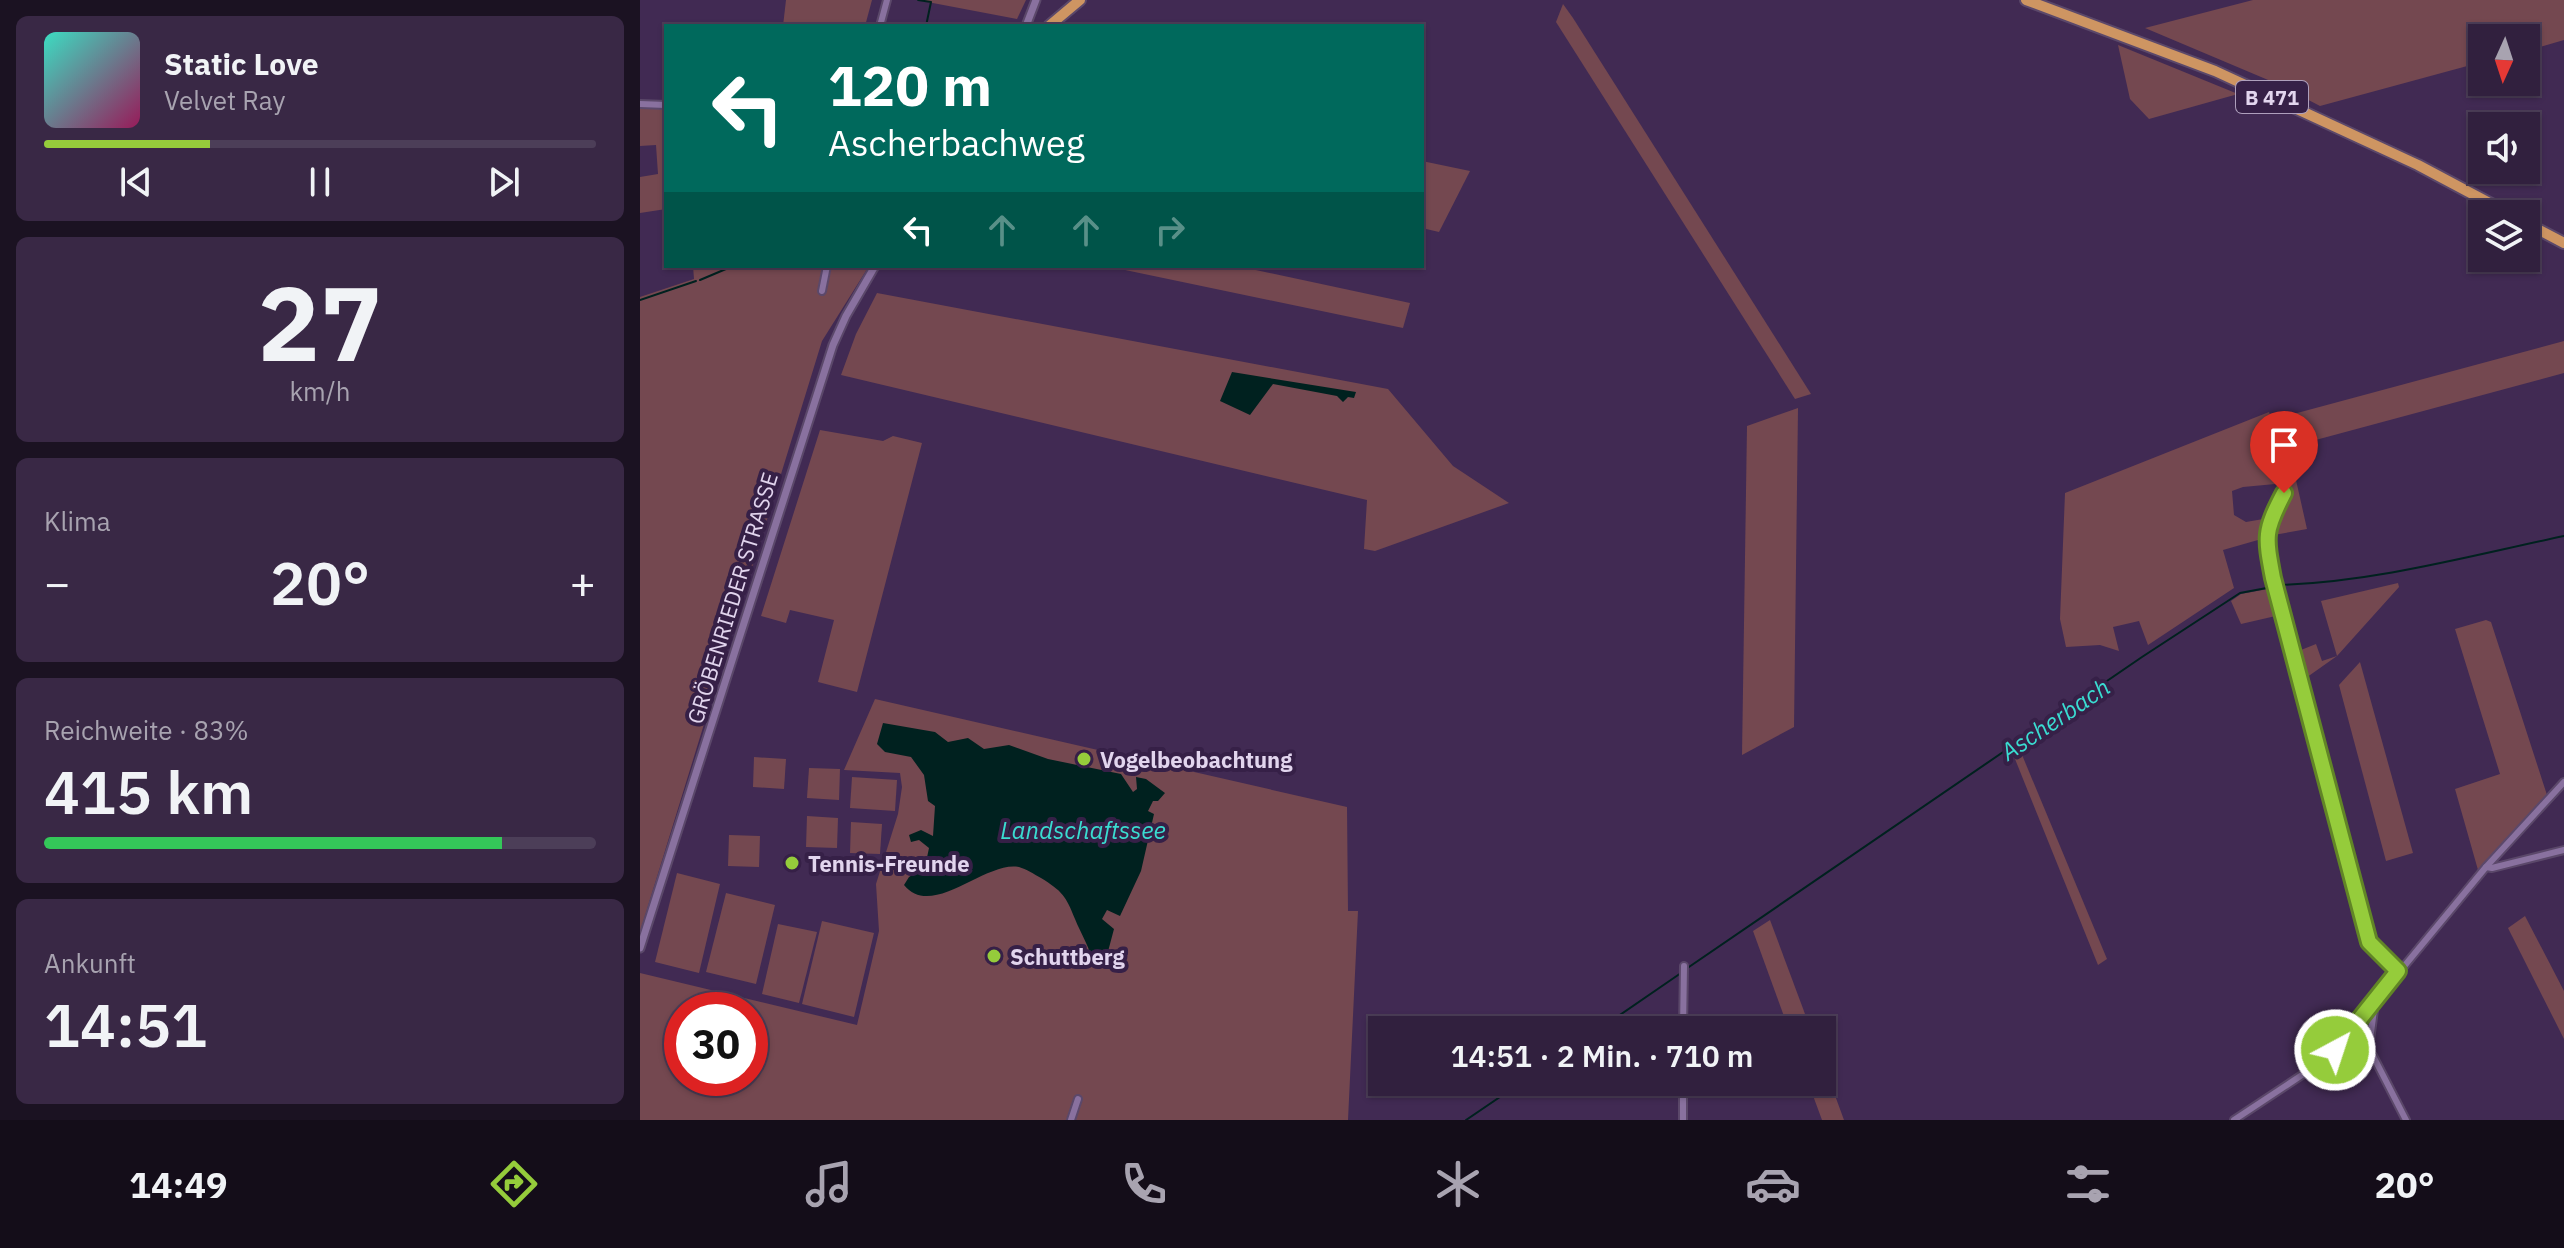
<!DOCTYPE html>
<html lang="de">
<meta charset="utf-8">
<style>
:root{--surface:#31203e;--page:#392845;--text:#f1f3f6;--muted:#a8a3b0;--line:#4c3e58;--accent:#95cc3b}
body{margin:0;font-family:"IBM Plex Sans",sans-serif;background:var(--page);color:var(--text);height:100vh;display:flex;flex-direction:column;font-size:30px;white-space:nowrap}
*{box-sizing:border-box;margin:0}
p{font-size:26px;color:var(--muted)}
.icon{flex:none;width:44px;height:44px;fill:none;stroke:currentColor;stroke-width:2;stroke-linecap:round;stroke-linejoin:round}
.map{position:relative;flex:1;overflow:hidden}
.side{display:flex;flex-direction:column;gap:16px;padding:16px;background:#1b1222;width:640px}
.side>*{flex:none}
.guide{position:absolute;left:24px;top:24px;width:760px;height:244px;border-radius:0px;box-shadow:0 2px 6px #0004,0 0 0 2px var(--line);background:#00695c;color:#fff;overflow:hidden}
.needle{width:52px;rotate:183deg}
.buttons{position:absolute;left:1828px;top:24px;display:grid;gap:16px}
.buttons a{display:grid;place-items:center;width:72px;height:72px;border-radius:0px;background:var(--surface);box-shadow:0 2px 6px #0004,0 0 0 2px var(--line);font-size:40px}
.speed{position:absolute;left:24px;top:992px;display:flex;gap:16px;font-size:40px;font-weight:700;text-align:center}
.speed>*{display:grid;place-content:center;width:104px;height:104px;border-radius:50%;background:var(--surface);box-shadow:0 2px 6px #0004,0 0 0 2px var(--line);line-height:1}
.speed .limit{border:12px solid #d22;background:#fff;color:#111}
.pin{position:absolute;display:grid;place-items:center;width:68px;height:68px;color:#fff;margin:-82px -34px;border-radius:50% 50% 50% 0;rotate:-45deg;box-shadow:0 0 8px #0007}
.pin .icon{rotate:45deg}
.me{position:absolute;width:88px;margin:-44px;rotate:40deg;stroke-linejoin:round;filter:drop-shadow(0 0 6px #0008)}
.turn{display:flex;align-items:center;gap:28px;height:168px;padding:0 32px;font-size:36px}
.turn .icon{width:104px;height:104px;stroke-width:2.5}
.turn b{display:block;font-size:56px;line-height:68px}
.lanes{display:flex;align-items:center;height:76px;padding:0 32px;background:#0003;justify-content:center;gap:40px;direction:ltr}
.lanes .off{opacity:.35}
.big{font-size:60px;font-weight:600;line-height:1.1}
.side .card{flex:1;display:flex;flex-direction:column;justify-content:center;gap:12px;min-width:0;padding:0 28px;border-radius:12px;background:var(--page)}
.side .dial{align-items:center;gap:0}
.dial b{font-size:104px;line-height:1}
.song{display:flex;align-items:center;gap:24px}
.cover{width:96px;height:96px;border-radius:12px;background:linear-gradient(135deg,hsl(170 70% 55%),hsl(330 70% 35%))}
.played{height:8px;border-radius:4px;background:linear-gradient(90deg,var(--accent) 30%,var(--line) 30%)}
.keys{display:flex;justify-content:space-around;direction:ltr}
.heat{display:flex;justify-content:space-between;align-items:center;font-size:44px;direction:ltr}
.charge{height:12px;border-radius:6px;background:linear-gradient(90deg,#34c759 83%,var(--line) 0)}
.trip{position:absolute;left:728px;top:1016px;width:468px;height:80px;border-radius:0px;background:var(--surface);box-shadow:0 2px 6px #0004,0 0 0 2px var(--line);font-weight:600;line-height:80px;text-align:center}
.tab-bar{display:flex;height:128px;justify-content:space-around;align-items:center;background:#140d19;color:var(--muted)}
.tab-bar .icon{width:56px;height:56px}
.tab-bar .on{color:var(--accent)}
.tab-bar b{font-size:36px;color:var(--text)}
main{display:flex;flex:1;min-height:0}
.map>svg:first-child{display:block}
.green{fill:#744850;fill-rule:evenodd}
.water{fill:#00211f}
.lines{fill:none;stroke-linecap:round;stroke-linejoin:round}
.stream{stroke:#00211f;stroke-width:2}
.minor-casing{stroke:#5b486a;stroke-width:10}
.tertiary-casing{stroke:#5b486a;stroke-width:11}
.trunk-casing{stroke:#5b486a;stroke-width:14}
.minor{stroke:#89719f;stroke-width:6}
.tertiary{stroke:#89719f;stroke-width:7}
.trunk{stroke:#ce9562;stroke-width:10}
.route-casing{stroke:#618526;stroke-width:20}
.route{stroke:#95cc3b;stroke-width:14}
.poi-dot{fill:#95cc3b;stroke:#362047;stroke-width:3}
.labels{text-anchor:middle;dominant-baseline:central;stroke-width:8;stroke-linejoin:round;paint-order:stroke}
.shield{fill:#362047;stroke:#ae9fbc;stroke-width:2}
.shield-label{font-size:20px;font-weight:bold;fill:#e2d5ee}
.street-label{font-size:22px;fill:#e2d5ee;stroke:#362047}
.poi-label{font-size:22px;font-weight:bold;fill:#e2d5ee;stroke:#362047;text-anchor:start}
.water-label{font-size:24px;font-style:italic;fill:#3adcd1;stroke:#362047}
</style>
<main>
<section class="side">
<div class="card">
<div class="song"><i class="cover"></i><div><b>Static Love</b><p>Velvet Ray</p></div></div>
<div class="played"></div>
<div class="keys"><svg class="icon" aria-label="previous" viewBox="0 0 24 24"><path d="M18 5L8 12l10 7zM5 5v14"/></svg><svg class="icon" aria-label="pause" viewBox="0 0 24 24"><path d="M8 5v14M16 5v14"/></svg><svg class="icon" aria-label="next" viewBox="0 0 24 24"><path d="M6 5l10 7-10 7zM19 5v14"/></svg></div>
</div>
<div class="card dial"><b>27</b><p>km/h</p></div>
<div class="card"><p>Klima</p>
<div class="heat"><a>−</a><b class="big">20°</b><a>+</a></div>
</div>
<div class="card"><p>Reichweite · 83%</p><b class="big">415 km</b><div class="charge"></div></div>
<div class="card"><p>Ankunft</p><b class="big">14:51</b></div>
</section>
<div class="map">
<svg width="1924" height="1120" viewBox="0 0 1924 1120">
<rect width="100%" height="100%" fill="#412a53"/>
<g class="green">
<path d="M146 0H232L225 26H143Z"/>
<path d="M277 0H386L377 19Z"/>
<path d="M1613 0H1924V40L1886 51V38H1842V62L1680 106 1640 85 1505 28Z"/>
<path d="M923 4 933 18 1171 394 1155 399 916 22Z"/>
<path d="M1478 45 1598 94 1509 119 1490 99Z"/>
<path d="M0 108 26 109V209L0 213V177L18 174 16 145 0 146Z"/>
<path d="M782 161 830 171 799 232 782 228Z"/>
<path d="M53 266H229L182 341 0 932V297L54 279Z"/>
<path d="M466 266H597L770 303 763 328Z"/>
<path d="M237 293 748 389 813 466 869 503 735 551 724 549 727 500 201 375 216 334Z"/>
<path d="M1924 341V373L1646 448 1635 419Z"/>
<path d="M1158 408 1154 727 1102 755 1107 426Z"/>
<path d="M1629 412 1647 462 1646 483 1603 487 1592 491 1594 515 1606 522 1629 518 1625 538 1583 550 1594 588 1508 645 1499 621 1473 627 1479 651 1460 645 1426 647 1420 619 1425 493Z"/>
<path d="M180 430 243 441 253 436 282 443 217 692 178 682 194 620 150 610 146 623 121 616Z"/>
<path d="M1652 473 1656 480 1667 529 1628 536C1634 514 1647 496 1652 473Z"/>
<path d="M1758 583 1759 587 1697 656 1663 680 1656 652 1676 644 1682 661 1697 656 1681 601Z"/>
<path d="M1633 588 1640 615 1601 624 1591 601 1601 594Z"/>
<path d="M1846 620 1851 622 1907 795 1838 870 1815 789 1860 774 1815 629Z"/>
<path d="M1720 662 1773 853 1746 861 1699 685Z"/>
<path d="M235 699 707 807 708 911H718L708 1120H0V973L217 1025 239 931 236 884 258 814 262 787 260 773 204 770ZM42 1010H110V1078H42Z"/>
<path d="M1380 750 1467 959 1458 965 1373 754Z"/>
<path d="M114 757 146 759 144 789 113 787Z"/>
<path d="M169 768 200 769 199 800 167 798Z"/>
<path d="M212 777 257 780 255 811 210 808Z"/>
<path d="M167 816 198 818 197 848 166 847Z"/>
<path d="M211 822 242 824 240 854 210 853Z"/>
<path d="M89 835 120 836 119 867 88 866Z"/>
<path d="M37 873 80 884 59 973 15 962Z"/>
<path d="M86 893 135 905 116 984 66 972Z"/>
<path d="M1885 916 1924 991V1039L1868 928Z"/>
<path d="M1130 920 1171 1030H1149L1113 931Z"/>
<path d="M182 921 234 933 214 1017 162 1004Z"/>
<path d="M138 924 177 932 159 1003 122 994Z"/>
<path d="M1182 1060 1204 1120H1182L1168 1082H1182Z"/>
</g>
<g class="water">
<path d="M592 372 716 392 714 398 708 397 703 402 697 396 633 384 610 415 580 401Z"/>
<path d="M243 723 295 732 308 742 328 738 344 749 369 745 408 759 481 774 493 792 497 789 496 777 506 779 525 793 518 801H513L508 811 514 814 501 871 480 916 467 910 462 919 474 929 466 959 460 965H453C451 949 441 934 435 919 426 896 422 891 401 878 394 874 386 869 379 867 346 860 292 920 264 885L269 877 285 867 289 848 279 840 271 842 269 835 281 830 293 836 295 806 288 801 284 775 271 757 245 752 237 744Z"/>
</g>
<g class="lines">
<g class="stream">
<path d="M278 0 291 2 286 26"/>
<path d="M191 266H196"/>
<path d="M60 280 93 266"/>
<path d="M0 300 56 281"/>
<path d="M1638 585C1735 582 1829 556 1924 536"/>
<path d="M1046 969 1502 657 1600 593 1632 587"/>
<path d="M958 1030 1041 973"/>
<path d="M826 1120 882 1082"/>
</g>
<g class="minor-casing">
<g id="minor">
<path d="M240 26 247 0"/>
<path d="M0 104 26 105"/>
<path d="M182 291 187 266"/>
<path d="M1644 493C1624 532 1625 536 1633 578L1729 942 1758 971"/>
<path d="M1846 867 1852 868 1924 850"/>
<path d="M1735 1002 1729 1048 1766 1120"/>
<path d="M1043 1030 1044 966"/>
<path d="M431 1120 438 1099"/>
<path d="M1043 1120V1082"/>
<path d="M1594 1120 1671 1069 1695 1050 1846 867 1924 782"/>
</g>
</g>
<g class="tertiary-casing">
<g id="tertiary">
<path d="M386 26 396 0"/>
<path d="M0 948 193 345 206 316 235 266"/>
</g>
</g>
<g class="trunk-casing">
<g id="trunk">
<path d="M1386 0 1575 71 1778 165 1870 214"/>
<path d="M409 26 440 0"/>
<path d="M1886 223 1924 243"/>
</g>
</g>
<use href="#minor" class="minor"/>
<use href="#tertiary" class="tertiary"/>
<use href="#trunk" class="trunk"/>
</g>
<g class="lines">
<g class="route-casing">
<path id="route" d="M1644 493C1624 531 1625 536 1633 578L1729 942 1758 971 1695 1050"/>
</g>
<use href="#route" class="route"/>
</g>
<g class="poi-dot">
<circle cx="444" cy="759" r="8"/>
<circle cx="152" cy="863" r="8"/>
<circle cx="354" cy="956" r="8"/>
</g>
<g class="labels">
<rect class="shield" x="1596" y="81" width="72" height="32" rx="6"/>
<g class="shield-label">
<text x="1632" y="97">B 471</text>
</g>
<g class="street-label">
<text transform="translate(92 598) rotate(-73)">GRÖBENRIEDER STRASSE</text>
</g>
<g class="poi-label">
<text x="460" y="759">Vogelbeobachtung</text>
<text x="168" y="863">Tennis-Freunde</text>
<text x="370" y="956">Schuttberg</text>
</g>
<g class="water-label">
<text transform="translate(1415 719) rotate(-34)">Ascherbach</text>
<text x="443" y="830">Landschaftssee</text>
</g>
</g>
</svg>
<div class="buttons">
<a><svg class="needle" viewBox="-14 -14 28 28"><path d="M0-13l5 13h-10z" fill="#e53935"/><path d="M0 13l5-13h-10z" fill="#a8a3b0"/></svg></a>
<a><svg class="icon" aria-label="sound" viewBox="0 0 24 24"><path d="M4 9h4l5-4v14l-5-4H4zM17 9q2 3 0 6"/></svg></a>
<a><svg class="icon" aria-label="layers" viewBox="0 0 24 24"><path d="M12 4l9 5-9 5-9-5zM3 14l9 5 9-5"/></svg></a>
</div>
<div class="speed"><div class="limit">30</div></div>
<div class="pin" style="left:1644px;top:493px;background:#d93025"><svg class="icon" aria-label="arrive" viewBox="0 0 24 24"><path d="M6 21V4h12l-3 4 3 4H6"/></svg></div>
<svg class="me" style="left:1695px;top:1050px" viewBox="-20 -20 40 40"><circle r="17" fill="#95cc3b" stroke="#fff" stroke-width="3"/><path d="M0-11L8 9 0 5-8 9z" fill="#fff"/></svg>
<div class="trip">14:51 · 2 Min. · 710 m</div>
<div class="guide">
<div class="turn"><svg class="icon" aria-label="left" viewBox="0 0 24 24"><path d="M17 20v-9H6M10 6l-5 5 5 5"/></svg><div><b>120 m</b>Ascherbachweg</div></div>
<div class="lanes"><svg class="icon" aria-label="left" viewBox="0 0 24 24"><path d="M17 20v-9H6M10 6l-5 5 5 5"/></svg><svg class="icon off" aria-label="ahead" viewBox="0 0 24 24"><path d="M12 20V5M6 11l6-6 6 6"/></svg><svg class="icon off" aria-label="ahead" viewBox="0 0 24 24"><path d="M12 20V5M6 11l6-6 6 6"/></svg><svg class="icon off" aria-label="right" viewBox="0 0 24 24"><path d="M7 20v-9h11M14 6l5 5-5 5"/></svg></div>
</div>
</div>
</main>
<nav class="tab-bar">
<b>14:49</b>
<svg class="icon on" aria-label="directions" viewBox="0 0 24 24"><path d="M12 3l9 9-9 9-9-9zM9 14v-3h6M13 9l2 2-2 2"/></svg>
<svg class="icon" aria-label="music" viewBox="0 0 24 24"><path d="M9 18V5l10-2v13"/><circle cx="6" cy="18" r="3"/><circle cx="16" cy="16" r="3"/></svg>
<svg class="icon" aria-label="phone" viewBox="0 0 24 24"><path d="M5 4h4l2 5-3 2q2 4 5 5l2-3 5 2v4C11 20 4 13 5 4z"/></svg>
<svg class="icon" aria-label="climate" viewBox="0 0 24 24"><path d="M12 3v18M4 7l16 10M4 17L20 7"/></svg>
<svg class="icon" aria-label="car" viewBox="0 0 24 24"><path d="M5 17H2v-5l4-1 3-4h7l3 4 3 1v5h-3M9 17h6M6 11h13"/><circle cx="7" cy="17" r="2"/><circle cx="17" cy="17" r="2"/></svg>
<svg class="icon" aria-label="filters" viewBox="0 0 24 24"><path d="M4 7h16M4 17h16"/><circle cx="9" cy="7" r="2"/><circle cx="15" cy="17" r="2"/></svg>
<b>20°</b>
</nav>
